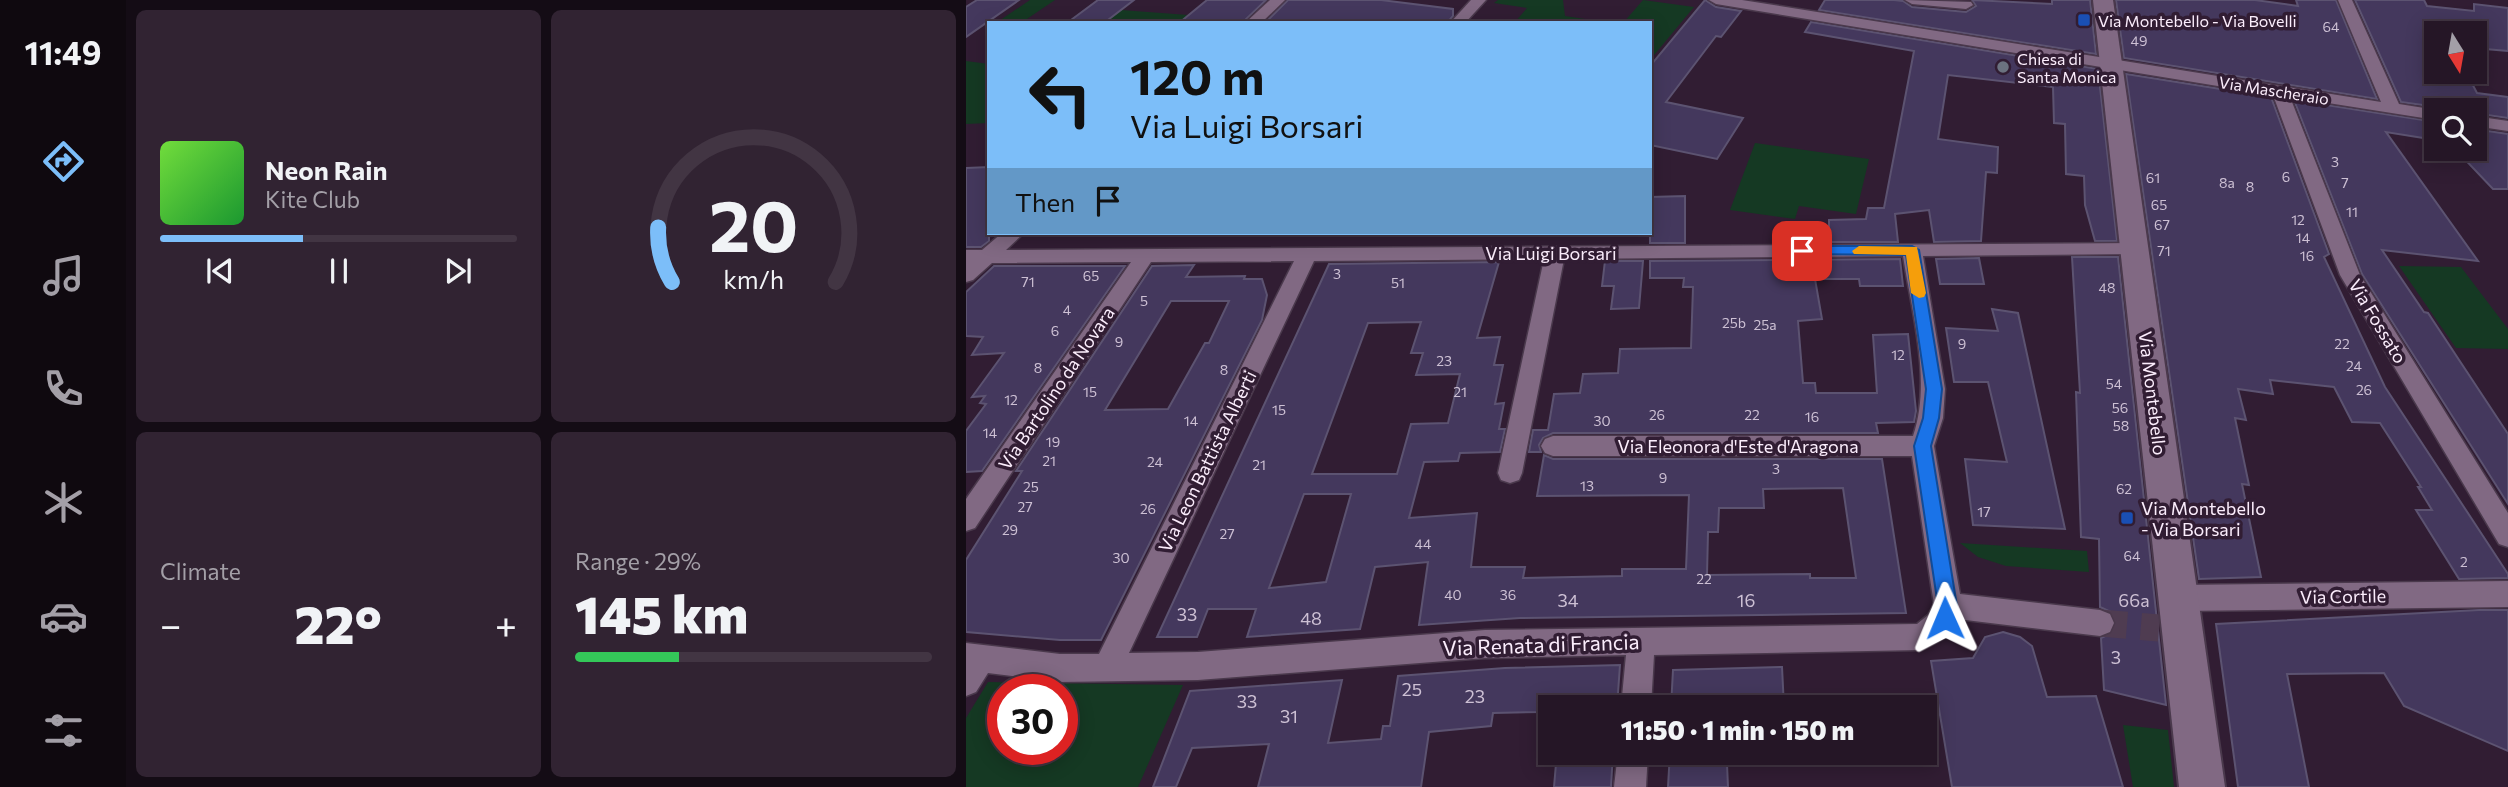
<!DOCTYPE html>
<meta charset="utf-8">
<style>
:root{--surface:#251626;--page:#312332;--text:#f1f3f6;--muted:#a39fa7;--line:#423543;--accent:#7cbef9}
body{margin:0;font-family:Commissioner,sans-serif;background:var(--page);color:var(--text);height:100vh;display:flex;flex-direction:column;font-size:26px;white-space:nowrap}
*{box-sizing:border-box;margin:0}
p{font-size:23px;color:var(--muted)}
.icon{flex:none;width:38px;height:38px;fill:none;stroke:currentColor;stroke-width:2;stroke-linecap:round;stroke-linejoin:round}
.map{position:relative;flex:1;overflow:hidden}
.drawer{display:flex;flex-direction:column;gap:10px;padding:10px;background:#140c15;width:840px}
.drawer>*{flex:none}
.guide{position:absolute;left:21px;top:21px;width:665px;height:214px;border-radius:0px;box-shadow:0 4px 18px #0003,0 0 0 2px var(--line);background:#7cbef9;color:#111;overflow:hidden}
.needle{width:46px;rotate:169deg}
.buttons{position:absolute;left:1458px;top:21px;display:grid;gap:14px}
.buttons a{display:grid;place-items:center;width:63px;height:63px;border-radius:0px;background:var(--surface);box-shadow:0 4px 18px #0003,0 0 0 2px var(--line);font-size:35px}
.speed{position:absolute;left:21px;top:674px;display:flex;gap:14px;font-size:35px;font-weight:700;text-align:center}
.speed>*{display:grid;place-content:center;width:91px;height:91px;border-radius:50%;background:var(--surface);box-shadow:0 4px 18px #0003,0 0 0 2px var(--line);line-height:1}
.speed .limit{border:10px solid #d22;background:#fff;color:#111}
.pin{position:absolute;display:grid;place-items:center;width:60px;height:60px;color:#fff;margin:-30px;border-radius:14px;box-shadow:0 4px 10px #0006}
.me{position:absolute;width:77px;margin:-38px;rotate:359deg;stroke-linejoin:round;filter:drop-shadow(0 0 5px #0008)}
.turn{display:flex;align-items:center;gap:24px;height:147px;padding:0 28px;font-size:32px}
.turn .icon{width:91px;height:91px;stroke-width:2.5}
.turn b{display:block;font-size:49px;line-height:60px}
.then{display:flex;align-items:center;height:66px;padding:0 28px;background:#0003;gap:14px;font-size:26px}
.big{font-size:52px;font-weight:800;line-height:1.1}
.drawer .card{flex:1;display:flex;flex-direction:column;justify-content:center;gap:10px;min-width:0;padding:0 24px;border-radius:10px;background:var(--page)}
.drawer .dial{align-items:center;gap:0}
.dial svg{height:182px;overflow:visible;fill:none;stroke:var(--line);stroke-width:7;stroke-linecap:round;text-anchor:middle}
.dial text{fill:var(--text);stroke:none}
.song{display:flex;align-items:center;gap:21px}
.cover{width:84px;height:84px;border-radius:10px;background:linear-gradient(135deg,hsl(100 70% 55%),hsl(130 70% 35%))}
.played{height:7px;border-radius:4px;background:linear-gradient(90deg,var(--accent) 40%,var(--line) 40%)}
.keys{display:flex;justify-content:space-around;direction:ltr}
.heat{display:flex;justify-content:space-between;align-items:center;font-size:38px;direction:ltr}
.charge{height:10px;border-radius:5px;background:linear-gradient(90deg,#34c759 29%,var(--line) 0)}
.drawer .tiles{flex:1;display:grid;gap:10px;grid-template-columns:repeat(2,1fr)}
.trip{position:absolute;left:572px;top:695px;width:399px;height:70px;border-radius:0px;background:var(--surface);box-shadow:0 4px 18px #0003,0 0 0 2px var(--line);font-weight:800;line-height:70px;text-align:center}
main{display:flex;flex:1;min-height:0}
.tab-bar{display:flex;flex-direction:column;width:126px;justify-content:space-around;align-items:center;background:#0f090f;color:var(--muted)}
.tab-bar .icon{width:49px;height:49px}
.tab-bar .active{color:var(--accent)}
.tab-bar b{font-size:32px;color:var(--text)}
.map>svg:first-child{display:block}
.green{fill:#153923;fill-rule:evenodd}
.building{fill:#44385d;stroke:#5c5371;stroke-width:2;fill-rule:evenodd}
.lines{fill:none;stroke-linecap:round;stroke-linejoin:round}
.street-tunnel{stroke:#4f3c51;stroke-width:27;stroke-dasharray:27 14;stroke-linecap:butt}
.street-casing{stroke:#4a394c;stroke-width:3}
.secondary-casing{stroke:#4a394c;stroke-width:4}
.street{fill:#816983;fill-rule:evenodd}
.secondary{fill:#816983;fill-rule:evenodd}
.route{fill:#1a73e8;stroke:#114b97;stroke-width:2}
.slow{fill:#f59e0b}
.transit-dot{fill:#1a4fb4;stroke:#311d33;stroke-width:2.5}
.worship-dot{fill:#6b7280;stroke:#311d33;stroke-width:2.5}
.labels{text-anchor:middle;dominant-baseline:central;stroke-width:7;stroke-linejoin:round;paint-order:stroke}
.number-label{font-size:14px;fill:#cdc0d4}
.far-poi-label{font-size:16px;fill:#fbedfc;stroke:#311d33;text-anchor:start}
.far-street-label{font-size:16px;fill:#fbedfc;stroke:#311d33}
.street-label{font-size:18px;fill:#fbedfc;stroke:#311d33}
.poi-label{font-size:18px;fill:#fbedfc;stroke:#311d33;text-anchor:start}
.near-number-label{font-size:18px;fill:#cdc0d4}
.near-street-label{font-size:21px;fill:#fbedfc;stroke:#311d33}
</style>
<main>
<nav class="tab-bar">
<b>11:49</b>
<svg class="icon active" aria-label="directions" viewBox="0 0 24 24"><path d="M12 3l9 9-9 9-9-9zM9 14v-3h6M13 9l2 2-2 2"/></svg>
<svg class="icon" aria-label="music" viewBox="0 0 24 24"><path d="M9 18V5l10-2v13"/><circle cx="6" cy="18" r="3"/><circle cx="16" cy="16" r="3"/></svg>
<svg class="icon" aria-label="phone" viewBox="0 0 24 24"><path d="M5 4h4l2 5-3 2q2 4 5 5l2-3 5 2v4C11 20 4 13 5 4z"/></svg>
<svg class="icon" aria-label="climate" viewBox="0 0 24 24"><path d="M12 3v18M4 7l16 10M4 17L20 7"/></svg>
<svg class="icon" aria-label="car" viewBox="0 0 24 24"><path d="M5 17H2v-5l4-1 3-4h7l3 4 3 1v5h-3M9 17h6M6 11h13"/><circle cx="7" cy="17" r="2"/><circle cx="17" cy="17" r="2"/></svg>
<svg class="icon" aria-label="filters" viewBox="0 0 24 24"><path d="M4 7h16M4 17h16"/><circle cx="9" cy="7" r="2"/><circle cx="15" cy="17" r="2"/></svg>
</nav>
<section class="drawer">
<div class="tiles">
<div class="card">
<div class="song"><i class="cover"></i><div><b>Neon Rain</b><p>Kite Club</p></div></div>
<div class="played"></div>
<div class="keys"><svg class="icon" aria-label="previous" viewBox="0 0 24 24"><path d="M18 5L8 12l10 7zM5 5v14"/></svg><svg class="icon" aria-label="pause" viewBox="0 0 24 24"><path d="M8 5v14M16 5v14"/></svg><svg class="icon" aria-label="next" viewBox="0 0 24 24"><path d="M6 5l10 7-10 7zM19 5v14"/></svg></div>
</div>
<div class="card dial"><svg viewBox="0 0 100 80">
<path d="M14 69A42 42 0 1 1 86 69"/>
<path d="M14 69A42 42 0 0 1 8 45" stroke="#7cbef9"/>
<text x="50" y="56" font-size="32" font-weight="700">20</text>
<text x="50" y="72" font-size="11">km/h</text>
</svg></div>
<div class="card"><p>Climate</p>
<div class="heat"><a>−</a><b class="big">22°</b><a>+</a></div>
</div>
<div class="card"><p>Range · 29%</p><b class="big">145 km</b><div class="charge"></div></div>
</div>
</section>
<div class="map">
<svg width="1542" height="787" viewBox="0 0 1542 787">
<rect width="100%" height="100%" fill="#311d33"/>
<g class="green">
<path d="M64 0H89L55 23H30Z"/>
<path d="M532 0H597L599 16 646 23H548L561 8 528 3Z"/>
<path d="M677 0 728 7 684 60V23H657Z"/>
<path d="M155 10 222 15 213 23H138Z"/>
<path d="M0 61 23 64V123L0 124Z"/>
<path d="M789 143 903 159 890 214 833 206 829 219 764 210Z"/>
<path d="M1433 266 1495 267 1542 329V349L1490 348Z"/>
<path d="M994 543 1121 551 1123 572 1040 566 1012 557Z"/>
<path d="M22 682 217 685 172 787H0V718ZM37 690H96V749H37Z"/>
<path d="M1157 725 1202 730 1208 787H1167Z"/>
</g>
<g class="building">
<path d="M11 0H53L0 37V7Z"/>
<path d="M132 0H168L138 23H101Z"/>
<path d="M241 0H300L276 23H213Z"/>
<path d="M322 0H415L487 9V16L481 23H361L338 20 335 23H299Z"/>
<path d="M739 0 750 7 775 11 755 37 750 36 700 102 777 118 751 159 684 145V66Z"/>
<path d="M859 0H928L937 1 946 7 1000 12 1010 6 1006 0 1086 4V0H1124L1130 54 853 10Z"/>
<path d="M1150 0H1289L1332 6 1330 0H1370L1411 99 1158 58Z"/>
<path d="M1389 0H1458L1461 6 1508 11V4L1542 8V51L1508 48V33H1470V72H1500L1511 93 1542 97V118L1508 113V110H1474L1471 107 1435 102Z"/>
<path d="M845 22 1132 69 1151 241H1129L1119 205 1118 176 1100 174 1099 124 1088 123 1087 87 982 75 972 139 1032 147 1031 173 1020 172 1015 241 968 242 963 210 929 214 932 242H863V220L900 219 902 208H918L948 51 839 32Z"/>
<path d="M1160 74 1305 97 1363 254 1358 257 1419 387 1542 574V578L1493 579 1450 510H1466L1452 487H1455L1414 423 1386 422 1368 387 1304 380 1307 394 1272 389 1280 420 1269 418 1283 485 1276 484 1295 577 1233 579Z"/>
<path d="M1328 100 1470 122V140L1420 132 1512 261 1416 250 1458 312 1462 313 1542 434V504L1396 274Z"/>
<path d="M1508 129 1542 134V189H1527L1489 149H1508Z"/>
<path d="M23 167V241L15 247H0V168Z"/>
<path d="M719 196V243H684V197Z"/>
<path d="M1106 257H1152L1200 705 1138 690 1135 638 1146 633 1150 622 1145 612 1134 607 1133 539 1115 537 1110 392 1114 393Z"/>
<path d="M1013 258 1018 284H974L970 259Z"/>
<path d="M934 259 937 286H894L893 279H849L856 319 832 321 837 383H849L850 393H911L907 335 942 334 950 411 948 422 910 423 912 433H587L577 438 573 445 575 452H563L567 430H582L588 394 614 393 617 374 652 373 654 349 725 348 727 287H717L718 278H684V261Z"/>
<path d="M639 261H677L673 308 645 309 648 286H636Z"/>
<path d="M533 262 511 338 534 337 528 365H537L529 404 538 403 533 429H539L534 452 494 453 492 461 458 462 443 518 511 513 505 567H559L557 578 656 576V569H720L723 495 571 496 578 455 587 459H916L940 613 554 618 453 625 462 562 409 567 394 629 281 637 290 609H242L231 637H191L363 264ZM455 322 445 353H457L450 375 494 374 482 423 445 424 431 474H346L402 323ZM877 488 890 578H844V574L741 575 742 532H752L753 508H798L797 489ZM338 494H385L360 582 303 588Z"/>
<path d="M228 265 220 277 279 276 278 279H296L301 295 296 320 135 640H94L0 632V560L56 471H50L186 266ZM205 301H263L243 343H239L202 409 139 410Z"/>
<path d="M28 266H159L16 471 0 472V431L20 404 14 403 19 396 6 397 38 353 6 355 17 337 0 336V292Z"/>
<path d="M1026 309 1052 313 1099 529 1007 525 999 459 1041 462 1022 382H988L980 328 1032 331Z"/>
<path d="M1513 610H1542V751L1438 706 1418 673 1321 674 1343 787H1272L1250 624Z"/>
<path d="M1037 632 1054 637 1066 646 1081 697 1130 696 1157 787H986L965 661 1007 658 1019 637Z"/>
<path d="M654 665 651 707H576V712L527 713 525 726 463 732 455 787H292L303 744 226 748 210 787H187L224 691 376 680 362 743 415 739 417 726H424L432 676 539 668Z"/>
<path d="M816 667 818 707H705L707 670Z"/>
<path d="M591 752H647L645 787H588Z"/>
<path d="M704 752H754V764H761L762 787H702Z"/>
</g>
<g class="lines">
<path class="street-tunnel" d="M1134 623 1193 628"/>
<g class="street-casing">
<g id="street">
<path d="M304 0H319L295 23H279Z"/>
<path d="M505 0H520L499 23H484Z"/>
<path d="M743 0H776L1415 102 1372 0H1386L1433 104 1471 110 1470 120 1324 97 1394 275 1542 513V547L1533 544 1374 275 1307 95 750 4Z"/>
<path d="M939 0 1005 2 1007 5 1000 9 946 4Z"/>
<path d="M1508 116 1542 121V131L1508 126Z"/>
<path d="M36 233H58L40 250 1176 243 1179 248 1176 253 1169 254 957 256 979 389 977 418 968 446 994 594 1134 610 1144 614 1148 623 1144 632 1134 636 991 619 978 637 954 650 688 655 685 707H655L660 655 519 658 232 680 94 682 22 673 10 692 0 696V643L94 654H133L328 261 185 262 9 528 0 531V499L165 262 26 263 7 280 0 282V250H16ZM937 256C946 313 966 381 947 436H587L579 439 575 446 579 453 587 456H946L968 605 962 615 951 624 519 630 232 652 163 653 348 261 578 259 532 473 535 480 544 483 553 480 556 473 598 259Z"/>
<path d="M1542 581V607L1213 611 1203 607 1199 598 1203 589 1213 585Z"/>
<path d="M652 752H682L680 787H648Z"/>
</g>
</g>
<g class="secondary-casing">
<path id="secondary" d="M1127 0H1147L1259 787H1213Z"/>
</g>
<use href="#street" class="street"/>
<use href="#secondary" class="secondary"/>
</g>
<path class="route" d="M836 246H946L953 250 976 389 973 418 965 446 991 606 986 624 979 627 972 624 969 618 972 606 948 446 957 418 960 389 940 255 831 254V248Z"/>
<path class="slow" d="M893 246 951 247 960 293 958 297 953 298 945 293 940 255 888 254 886 251Z"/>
<g class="transit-dot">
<rect x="1111" y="13" width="14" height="14" rx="3.5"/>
<rect x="1154" y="511" width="14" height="14" rx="3.5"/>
</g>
<circle class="worship-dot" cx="1037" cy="67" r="7"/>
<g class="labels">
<g class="number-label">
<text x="1365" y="26">64</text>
<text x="1173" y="40">49</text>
<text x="1369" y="161">3</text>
<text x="1320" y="176">6</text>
<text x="1187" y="177">61</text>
<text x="1261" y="182">8a</text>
<text x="1379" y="182">7</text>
<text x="1284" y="186">8</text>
<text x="1193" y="204">65</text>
<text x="1386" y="211">11</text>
<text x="1332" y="219">12</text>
<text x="1196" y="224">67</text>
<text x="1337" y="237">14</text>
<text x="1198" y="250">71</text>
<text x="1341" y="255">16</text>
<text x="371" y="273">3</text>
<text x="125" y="275">65</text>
<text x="62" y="281">71</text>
<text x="432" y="282">51</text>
<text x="1141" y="287">48</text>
<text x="178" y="300">5</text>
<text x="101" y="309">4</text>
<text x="768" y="322">25b</text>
<text x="799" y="324">25a</text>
<text x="89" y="330">6</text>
<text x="153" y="341">9</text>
<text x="996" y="343">9</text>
<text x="1376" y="343">22</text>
<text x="932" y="354">12</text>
<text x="478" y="360">23</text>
<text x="1388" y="365">24</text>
<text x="72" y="367">8</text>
<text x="258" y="369">8</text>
<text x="1148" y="383">54</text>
<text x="1398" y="389">26</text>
<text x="124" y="391">15</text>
<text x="494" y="391">21</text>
<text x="45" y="399">12</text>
<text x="1154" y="407">56</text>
<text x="313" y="409">15</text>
<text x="691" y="414">26</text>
<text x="786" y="414">22</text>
<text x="846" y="416">16</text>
<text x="225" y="420">14</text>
<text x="636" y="420">30</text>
<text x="1155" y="425">58</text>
<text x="24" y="432">14</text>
<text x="87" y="441">19</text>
<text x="83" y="460">21</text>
<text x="189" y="461">24</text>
<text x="293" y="464">21</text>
<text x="810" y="468">3</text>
<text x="697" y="477">9</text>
<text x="621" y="485">13</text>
<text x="65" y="486">25</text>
<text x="1158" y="488">62</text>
<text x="59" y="506">27</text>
<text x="182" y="508">26</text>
<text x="1018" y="511">17</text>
<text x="44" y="529">29</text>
<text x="261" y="533">27</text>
<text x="457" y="543">44</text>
<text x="1166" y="555">64</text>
<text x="155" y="557">30</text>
<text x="1498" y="561">2</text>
<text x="738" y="578">22</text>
<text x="487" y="594">40</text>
<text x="542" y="594">36</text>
</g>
<g class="far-poi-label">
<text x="1132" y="20">Via Montebello - Via Bovelli</text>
<text x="1051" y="58">Chiesa di<tspan x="1051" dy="18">Santa Monica</tspan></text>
</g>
<g class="far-street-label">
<text transform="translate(1308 90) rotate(9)">Via Mascheraio</text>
</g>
<g class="street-label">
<text x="585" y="253">Via Luigi Borsari</text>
<text transform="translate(1412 321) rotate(59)">Via Fossato</text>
<text transform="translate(90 388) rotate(-56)">Via Bartolino da Novara</text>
<text transform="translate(1187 393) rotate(83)">Via Montebello</text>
<text x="772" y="446">Via Eleonora d'Este d'Aragona</text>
<text transform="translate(241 461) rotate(-64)">Via Leon Battista Alberti</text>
<text transform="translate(1377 596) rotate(-1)">Via Cortile</text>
</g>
<g class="poi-label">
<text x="1175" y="508">Via Montebello<tspan x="1175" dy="21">- Via Borsari</tspan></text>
</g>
<g class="near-number-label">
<text x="602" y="600">34</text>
<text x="780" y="600">16</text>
<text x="1168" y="600">66a</text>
<text x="221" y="614">33</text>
<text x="345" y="618">48</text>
<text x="1150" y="657">3</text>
<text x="446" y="689">25</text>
<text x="509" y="696">23</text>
<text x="281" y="701">33</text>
<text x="323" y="716">31</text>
</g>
<g class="near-street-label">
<text transform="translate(575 644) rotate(-2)">Via Renata di Francia</text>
</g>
</g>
</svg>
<div class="buttons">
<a><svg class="needle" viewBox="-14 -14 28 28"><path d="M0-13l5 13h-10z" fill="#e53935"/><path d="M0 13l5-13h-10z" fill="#a39fa7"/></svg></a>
<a><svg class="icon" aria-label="search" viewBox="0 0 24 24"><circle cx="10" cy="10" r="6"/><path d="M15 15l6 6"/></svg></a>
</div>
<div class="speed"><div class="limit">30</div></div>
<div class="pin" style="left:836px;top:251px;background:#d93025"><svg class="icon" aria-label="arrive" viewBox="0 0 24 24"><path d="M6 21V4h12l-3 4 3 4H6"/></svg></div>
<svg class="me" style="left:979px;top:618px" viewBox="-20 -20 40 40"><path d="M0-17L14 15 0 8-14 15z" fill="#1a73e8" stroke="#fff" stroke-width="4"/></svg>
<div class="trip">11:50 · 1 min · 150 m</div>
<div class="guide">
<div class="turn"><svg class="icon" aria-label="left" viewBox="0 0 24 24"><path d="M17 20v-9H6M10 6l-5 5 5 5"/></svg><div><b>120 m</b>Via Luigi Borsari</div></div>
<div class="then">Then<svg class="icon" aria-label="arrive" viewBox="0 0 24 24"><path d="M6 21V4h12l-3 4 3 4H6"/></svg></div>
</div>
</div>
</main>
